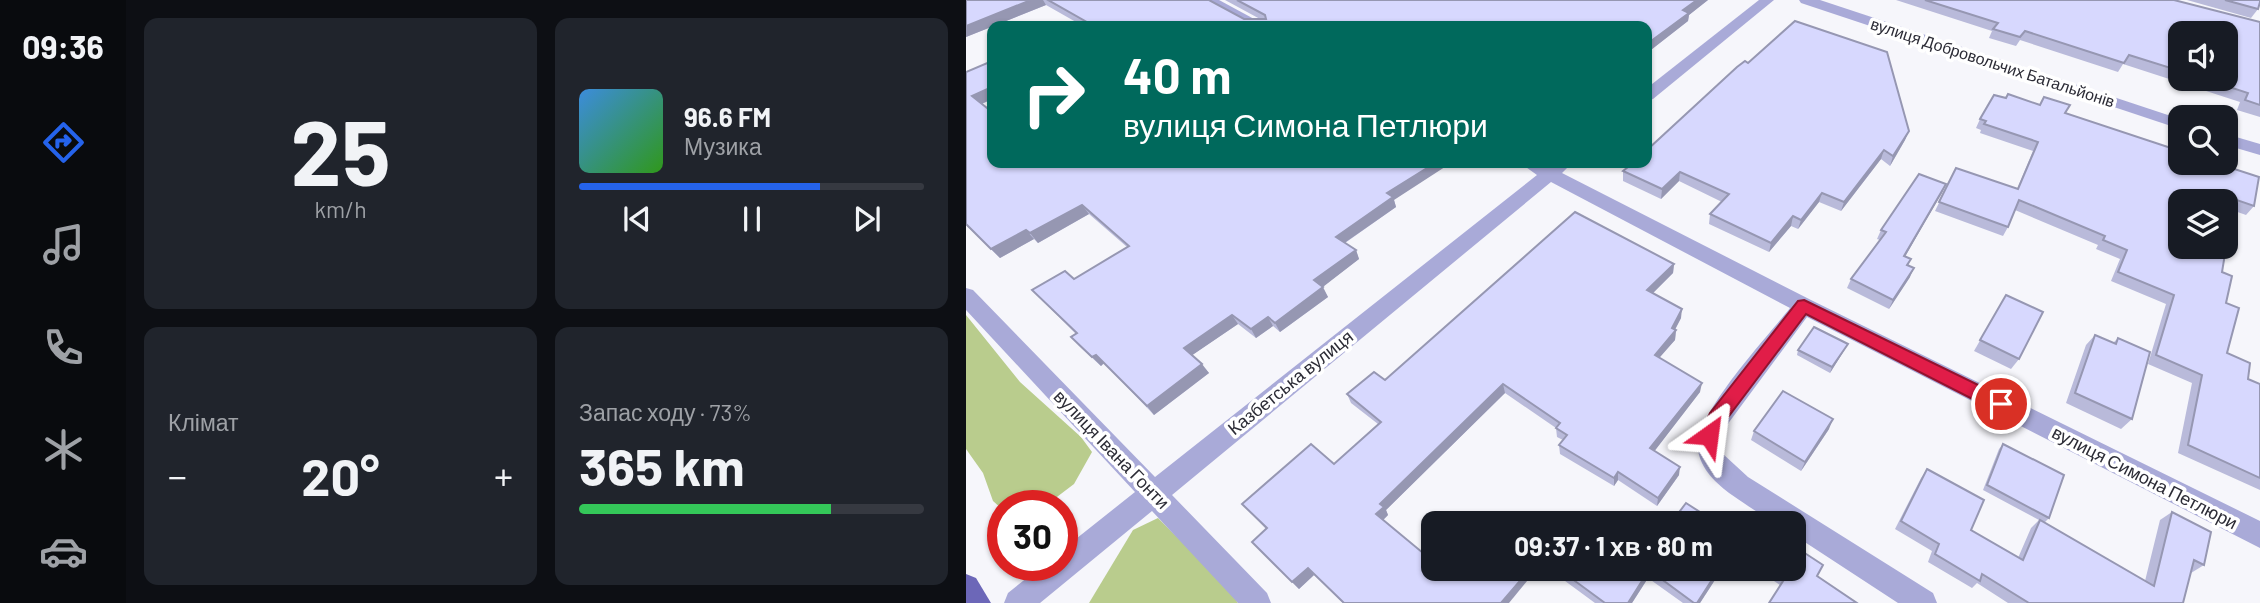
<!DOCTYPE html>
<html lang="uk">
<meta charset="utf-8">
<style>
:root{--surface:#171b24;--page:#20242c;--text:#f1f3f6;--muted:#9ea1a6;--line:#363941;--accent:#2563eb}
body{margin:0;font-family:Barlow,sans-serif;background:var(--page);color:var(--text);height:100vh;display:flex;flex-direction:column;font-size:26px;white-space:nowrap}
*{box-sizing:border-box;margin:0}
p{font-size:23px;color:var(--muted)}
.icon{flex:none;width:38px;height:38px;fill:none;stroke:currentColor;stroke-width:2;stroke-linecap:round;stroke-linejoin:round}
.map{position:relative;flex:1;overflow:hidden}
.details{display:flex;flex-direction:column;gap:18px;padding:18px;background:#0d0f14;width:840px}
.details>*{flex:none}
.guide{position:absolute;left:21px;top:21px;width:665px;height:147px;border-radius:14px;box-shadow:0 2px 5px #0004;background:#00695c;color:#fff;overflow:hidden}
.fabs{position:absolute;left:1202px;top:21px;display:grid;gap:14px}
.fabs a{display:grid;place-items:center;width:70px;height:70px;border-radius:14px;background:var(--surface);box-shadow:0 2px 5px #0004;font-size:35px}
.speed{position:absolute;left:21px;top:490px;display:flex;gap:14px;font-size:35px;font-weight:700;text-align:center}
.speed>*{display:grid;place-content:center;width:91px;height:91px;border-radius:50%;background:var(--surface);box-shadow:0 2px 5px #0004;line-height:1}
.speed .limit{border:10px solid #d22;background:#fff;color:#111}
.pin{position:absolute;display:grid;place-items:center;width:60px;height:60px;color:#fff;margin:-30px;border:4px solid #fff;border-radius:50%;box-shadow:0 2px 7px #0007}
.me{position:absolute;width:77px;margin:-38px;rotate:31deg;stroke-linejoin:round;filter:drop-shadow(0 0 5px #0008)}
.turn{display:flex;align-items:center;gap:24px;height:147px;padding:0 21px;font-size:32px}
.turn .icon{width:91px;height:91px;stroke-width:2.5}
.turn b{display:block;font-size:49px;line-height:60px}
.big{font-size:52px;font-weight:700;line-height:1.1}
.details .tile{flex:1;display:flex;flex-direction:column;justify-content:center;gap:10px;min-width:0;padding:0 24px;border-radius:14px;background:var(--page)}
.details .dial{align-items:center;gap:0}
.dial b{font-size:91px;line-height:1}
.song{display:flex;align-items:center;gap:21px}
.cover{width:84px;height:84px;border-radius:10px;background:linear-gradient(135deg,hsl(210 70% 55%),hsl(110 70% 35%))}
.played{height:7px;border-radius:4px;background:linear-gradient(90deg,var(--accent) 70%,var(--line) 70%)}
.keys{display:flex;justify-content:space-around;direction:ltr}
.heat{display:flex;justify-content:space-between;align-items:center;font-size:38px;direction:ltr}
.charge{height:10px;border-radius:5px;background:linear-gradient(90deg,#34c759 73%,var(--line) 0)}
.details .tiles{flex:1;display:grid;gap:18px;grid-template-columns:repeat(2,1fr)}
.trip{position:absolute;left:455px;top:511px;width:385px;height:70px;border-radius:14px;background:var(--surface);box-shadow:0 2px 5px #0004;font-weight:700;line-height:70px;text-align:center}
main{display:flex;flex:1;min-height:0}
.tabs{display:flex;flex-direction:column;width:126px;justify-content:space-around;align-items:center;background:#090b0e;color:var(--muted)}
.tabs .icon{width:49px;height:49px}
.tabs .active{color:var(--accent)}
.tabs b{font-size:32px;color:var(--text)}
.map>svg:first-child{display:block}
.forest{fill:#b9cc8d}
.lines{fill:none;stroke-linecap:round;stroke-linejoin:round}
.street{fill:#a9aad8;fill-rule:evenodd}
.primary{fill:#6c67b8;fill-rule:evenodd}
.wall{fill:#b9bada;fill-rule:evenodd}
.shaded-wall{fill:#9697b2}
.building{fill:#d7d8fe;stroke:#9697b2;stroke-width:2;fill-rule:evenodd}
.route{fill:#e11d48;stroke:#92132f;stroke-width:2}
.labels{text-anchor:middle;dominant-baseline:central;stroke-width:7;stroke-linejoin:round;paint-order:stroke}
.far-street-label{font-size:16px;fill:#2c2c36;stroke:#fff}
.street-label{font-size:18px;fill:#2c2c36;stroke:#fff}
</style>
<main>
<nav class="tabs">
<b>09:36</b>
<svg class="icon active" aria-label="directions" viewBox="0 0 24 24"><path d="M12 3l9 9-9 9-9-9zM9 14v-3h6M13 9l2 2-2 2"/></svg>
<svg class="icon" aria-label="music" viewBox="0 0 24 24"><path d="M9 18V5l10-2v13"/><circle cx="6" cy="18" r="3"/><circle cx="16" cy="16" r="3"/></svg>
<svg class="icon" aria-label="phone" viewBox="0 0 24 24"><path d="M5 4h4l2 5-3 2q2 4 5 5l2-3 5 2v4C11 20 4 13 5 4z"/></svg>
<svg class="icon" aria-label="climate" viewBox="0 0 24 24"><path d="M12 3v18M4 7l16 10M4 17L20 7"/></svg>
<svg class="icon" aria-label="car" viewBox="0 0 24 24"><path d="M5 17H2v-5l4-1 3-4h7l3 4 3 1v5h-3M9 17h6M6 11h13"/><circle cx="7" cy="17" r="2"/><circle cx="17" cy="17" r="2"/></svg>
</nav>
<section class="details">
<div class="tiles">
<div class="tile dial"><b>25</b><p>km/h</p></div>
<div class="tile">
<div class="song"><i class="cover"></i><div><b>96.6 FM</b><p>Музика</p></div></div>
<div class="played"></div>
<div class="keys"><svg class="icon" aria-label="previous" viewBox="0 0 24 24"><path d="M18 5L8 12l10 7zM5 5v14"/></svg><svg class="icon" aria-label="pause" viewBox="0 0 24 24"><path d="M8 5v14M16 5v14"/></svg><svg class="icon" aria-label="next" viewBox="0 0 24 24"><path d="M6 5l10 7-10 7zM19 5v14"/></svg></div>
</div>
<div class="tile"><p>Клімат</p>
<div class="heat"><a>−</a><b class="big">20°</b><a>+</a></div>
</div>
<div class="tile"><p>Запас ходу · 73%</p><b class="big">365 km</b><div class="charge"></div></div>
</div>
</section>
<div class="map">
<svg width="1294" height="603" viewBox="0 0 1294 603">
<rect width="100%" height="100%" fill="#f6f6fb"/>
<g class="forest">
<path d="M0 315 54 382 115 437 126 452 108 484 79 506H37V510L27 501 17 473 0 449Z"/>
<path d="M192 518 259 585 272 603H123L167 530Z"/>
</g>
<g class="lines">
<g class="street">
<path d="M235 0H253L301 26H283Z"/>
<path d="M793 0H808L687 99 681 101V88Z"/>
<path d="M833 0H854L1214 119V129L835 3Z"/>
<path d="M1260 134 1294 144V155L1260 145Z"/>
<path d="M554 163H577L582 166 586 163H606L596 173 845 300 1294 521V548L841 317 761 425 756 440 757 454 782 477 967 593 971 603H932L828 535V523C803 523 787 509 766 495 751 484 734 469 732 449 727 416 802 336 824 308L585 182 206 495 301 593 305 603H272L186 511 74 603H38L42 593 77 565H96V550L169 492 0 310V288L7 290 189 477 571 175Z"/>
</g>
<path class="primary" d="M0 574 10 578 25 603H0Z"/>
</g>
<g class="wall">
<path d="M0 0H243L278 19H294L259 0H742L723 15 722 21 681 53V26H117L80 5 0 37Z"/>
<path d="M930 0H1208L1294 22V117L1271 110 1274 102 1157 64 1152 72 1054 40 1050 46 1023 38 1026 31ZM1214 33 1260 79H1214Z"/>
<path d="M1221 0H1294L1292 9 1285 18Z"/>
<path d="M26 61V99L16 104 26 163 428 200 430 207 379 243 390 250 393 259 356 287 362 297 314 332 307 326 290 338 272 324 226 355 243 373 188 415 138 363 135 366 113 346 105 337 110 334 66 290 108 279 161 247 123 214 72 243 68 239 34 258 0 225V72Z"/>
<path d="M1040 98 1099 113 1288 206 1280 215 1266 210 1256 272 1260 303 1261 353 1282 379 1294 384V490L1212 453 1226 383 1182 364 1200 304 1145 281 1154 259 1130 249 1132 245 1049 210 1042 227 1037 236 969 211 990 168 1051 189 1067 151 1014 133 1015 130 1010 128 1014 119Z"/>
<path d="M943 131 939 140 924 166 915 159 875 211 853 202 832 229 825 226 803 252 743 224 744 214 756 202 713 181 695 199 657 181V171Z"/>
<path d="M980 184 939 257 945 259 942 266 944 277 923 309 881 288 885 279 914 240 911 239 915 230Z"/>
<path d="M708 264 707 273 687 293 715 318 709 330H710L709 340 693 357 734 392 688 451 713 475 691 506 652 480 648 486 594 454 593 445 597 440 591 437 590 428 539 393 420 510 422 515 417 520 463 558 543 603H377L348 575 333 589 286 542 300 529 276 504 368 464 412 424 385 403 381 394Z"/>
<path d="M1040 295 1053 359 1045 369 1008 351Z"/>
<path d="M1129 335 1147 343 1152 338 1166 419 1155 429 1100 403 1120 345Z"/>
<path d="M879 349 864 373 831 355 832 350Z"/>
<path d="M863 429 835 471 785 440 788 431Z"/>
<path d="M1037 444 1083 518 1078 523 1179 581 1194 520 1206 512 1238 565 1225 573 1217 603H1042L1011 583 1006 588 962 562 966 551 929 529 955 478 961 469 1005 530 1052 558 1065 528 1073 520 1017 490 1033 449Z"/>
<path d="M756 569 734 603H717L682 578 666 603H629L595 578 594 570Z"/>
<path d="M806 569 851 576 814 585 802 577Z"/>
</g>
<g class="shaded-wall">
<path d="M65 0H77L80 5 0 37V26Z"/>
<path d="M731 0H742L723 15 722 21 681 53V44L717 10Z"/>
<path d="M26 87V99L13 105 6 96Z"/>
<path d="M943 131 939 140 924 166 927 156Z"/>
<path d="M918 150 915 159 875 211 878 202Z"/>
<path d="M469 163H485L428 200 430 207 374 246 370 237 421 193Z"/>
<path d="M714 172 713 181 695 199 696 189Z"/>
<path d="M980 184 976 193 934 265 938 256Z"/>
<path d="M856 193 853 202 832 229 835 220Z"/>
<path d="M116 205 123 214 72 243 64 233Z"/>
<path d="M827 216 825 226 803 252 805 243Z"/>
<path d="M60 230 68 239 34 258 25 249Z"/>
<path d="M390 250 393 259 353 290 348 280Z"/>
<path d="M708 264 707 273 681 299V290Z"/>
<path d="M948 268 944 277 923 309 927 300Z"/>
<path d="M357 287 362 297 314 332 309 323Z"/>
<path d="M716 309 715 318 706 335 710 330 709 340 688 364 689 355Z"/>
<path d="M266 315 272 324 225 356 218 348Z"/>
<path d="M302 317 307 326 290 338 285 329Z"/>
<path d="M882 344 879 349 864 373 866 367Z"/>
<path d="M130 355 138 363 135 366 126 357Z"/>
<path d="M236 364 243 373 188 415 181 406Z"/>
<path d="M736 383 734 392 684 457V448Z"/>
<path d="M537 384 539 393 420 510 422 515 415 522 410 514 414 504Z"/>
<path d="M867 419 863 429 835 471 839 462Z"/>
<path d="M714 467 713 475 691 506 692 498Z"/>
<path d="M652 472V480L648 486V478Z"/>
<path d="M342 568 348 575 333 589 326 582Z"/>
<path d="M564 569H571L543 603H535Z"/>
<path d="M753 569H756L734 603H731Z"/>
<path d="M683 570 682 578 666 603H662Z"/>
</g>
<g class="building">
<path d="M0 0H65L0 26Z"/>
<path d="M82 0H243L278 19H300L299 15 271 0H731L717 10 723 13 681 44V26H128Z"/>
<path d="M959 0H1208L1294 22V105L1279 100 1282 93 1239 79H1260V33H1214V71L1163 55 1158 63 1059 31 1054 37 1027 29 1032 23Z"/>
<path d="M1259 0H1294V2L1292 9Z"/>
<path d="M829 21 921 52 943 131 927 156 918 150 878 202 856 193 835 220 827 216 805 243 744 214 763 194 714 172 696 189 657 171 667 163H681V150L771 67 779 61 782 63Z"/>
<path d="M26 61V87L6 96 26 112V163H469L421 193 427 197 370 237 390 250 348 280 357 287 309 323 302 317 285 329 266 315 218 348 236 364 181 406 130 355 126 357 105 337 111 333 66 290 99 271 108 279 163 246 116 205 64 233 60 230 25 249 0 224V72Z"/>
<path d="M1042 94 1074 105 1078 97 1104 105 1099 113 1214 151V163H1250L1293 177 1288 206 1268 199 1256 272 1266 276 1260 303 1273 308 1261 353 1284 363 1282 379 1294 384V478L1222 445 1236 375 1190 355 1208 295 1152 272 1161 250 1137 240 1139 236 1053 200 1042 227 973 202 990 168 1052 189 1072 142 1018 124 1020 121 1014 119 1028 95 1040 98ZM1214 201H1260V247H1214Z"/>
<path d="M953 174 980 184 938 256 945 259 941 265 948 268 927 300 885 279 920 232 915 230Z"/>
<path d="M609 212 708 264 681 290 716 309 706 328 710 330 689 355 736 383 684 448 714 467 692 498 652 472 648 478 593 445 601 435 590 428 594 423 537 384 414 504 418 507 410 514 463 558 467 554V569H564L535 603H378L342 568 326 582 286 542 301 528 276 504 345 444 368 464 415 422 381 394 408 372 419 380Z"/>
<path d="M1040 295 1077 312 1053 359 1014 340Z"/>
<path d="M848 327 882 344 866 367 832 350Z"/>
<path d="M1129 335 1150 344 1152 338 1184 352 1166 419 1109 393Z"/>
<path d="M817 391 867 419 839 462 788 431Z"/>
<path d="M1037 444 1098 475 1083 518 1021 485Z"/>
<path d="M961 469 1018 500 1005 530 1057 560 1074 520 1188 586 1206 512 1245 532 1238 565 1228 560 1217 603H1063L1016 574 1014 581 969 554 973 544 935 521Z"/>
<path d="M720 503 751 523H705Z"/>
<path d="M828 546 857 565 851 576 891 603H803L819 578 806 570 828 569Z"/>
<path d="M595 569H753L731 603H728L683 570 662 603H639L594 570Z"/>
</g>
<path class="route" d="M838 300 1041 399 1044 404 1041 410 1035 412 1028 410 840 314 757 424 750 441 743 443 737 441 734 435 744 413 832 301Z"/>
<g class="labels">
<g class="far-street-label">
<text transform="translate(1027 62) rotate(18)">вулиця Добровольчих Батальйонів</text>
</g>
<g class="street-label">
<text transform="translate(324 382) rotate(-39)">Казбетська вулиця</text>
<text transform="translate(146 449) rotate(46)">вулиця Івана Гонти</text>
<text transform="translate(1179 477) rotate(27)">вулиця Симона Петлюри</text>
</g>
</g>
</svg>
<div class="fabs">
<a><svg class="icon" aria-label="sound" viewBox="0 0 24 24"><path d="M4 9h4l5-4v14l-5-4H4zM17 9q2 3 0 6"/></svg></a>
<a><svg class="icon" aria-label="search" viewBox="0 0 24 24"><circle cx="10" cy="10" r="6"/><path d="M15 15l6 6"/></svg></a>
<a><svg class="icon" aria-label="layers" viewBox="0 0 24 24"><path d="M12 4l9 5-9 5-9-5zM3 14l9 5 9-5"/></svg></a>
</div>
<div class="speed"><div class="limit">30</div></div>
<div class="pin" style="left:1035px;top:404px;background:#d93025"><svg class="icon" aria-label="arrive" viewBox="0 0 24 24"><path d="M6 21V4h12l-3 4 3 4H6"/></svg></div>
<svg class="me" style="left:743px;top:435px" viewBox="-20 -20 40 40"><path d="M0-17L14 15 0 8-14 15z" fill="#e11d48" stroke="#fff" stroke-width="4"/></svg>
<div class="trip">09:37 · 1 хв · 80 m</div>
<div class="guide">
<div class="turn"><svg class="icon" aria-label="right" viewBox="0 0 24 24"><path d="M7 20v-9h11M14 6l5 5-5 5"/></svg><div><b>40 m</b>вулиця Симона Петлюри</div></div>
</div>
</div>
</main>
